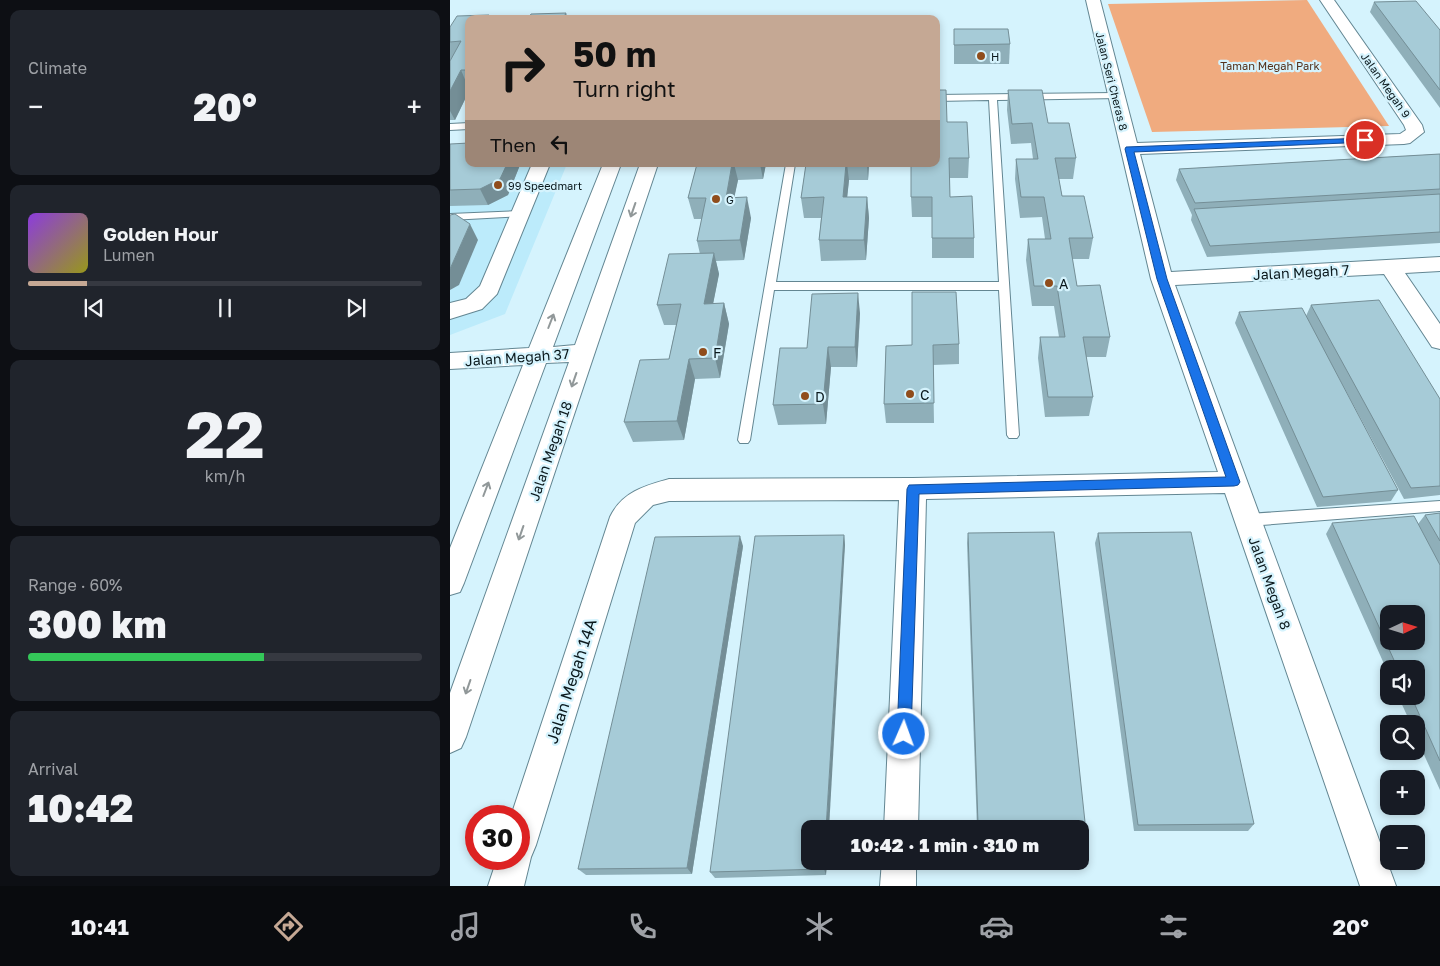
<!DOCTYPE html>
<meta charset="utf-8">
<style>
:root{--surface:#171b24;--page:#20242c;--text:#f1f3f6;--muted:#9ea1a6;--line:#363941;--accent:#c5a894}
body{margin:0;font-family:"Golos Text",sans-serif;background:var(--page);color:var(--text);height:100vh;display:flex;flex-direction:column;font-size:19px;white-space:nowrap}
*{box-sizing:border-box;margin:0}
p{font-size:16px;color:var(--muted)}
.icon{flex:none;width:28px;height:28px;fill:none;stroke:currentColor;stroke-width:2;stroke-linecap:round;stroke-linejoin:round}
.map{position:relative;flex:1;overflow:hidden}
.panel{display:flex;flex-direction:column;gap:10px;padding:10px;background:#0d0f14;width:450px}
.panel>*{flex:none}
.guide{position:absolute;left:15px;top:15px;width:475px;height:152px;border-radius:10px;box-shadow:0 2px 8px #0003;background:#c5a894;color:#111;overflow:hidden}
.needle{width:32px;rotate:86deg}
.buttons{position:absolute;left:930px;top:605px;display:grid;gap:10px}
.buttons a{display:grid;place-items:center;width:45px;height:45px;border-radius:10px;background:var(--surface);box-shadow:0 2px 8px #0003;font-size:25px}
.speed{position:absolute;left:15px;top:805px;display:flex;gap:10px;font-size:25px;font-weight:700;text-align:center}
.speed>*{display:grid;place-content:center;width:65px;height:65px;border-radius:50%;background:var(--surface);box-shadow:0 2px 8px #0003;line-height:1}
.speed .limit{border:8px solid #d22;background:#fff;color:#111}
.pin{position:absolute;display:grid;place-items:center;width:42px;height:42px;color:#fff;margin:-21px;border:2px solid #fff;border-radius:50%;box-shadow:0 1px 5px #0007}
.me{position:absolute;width:55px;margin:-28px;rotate:2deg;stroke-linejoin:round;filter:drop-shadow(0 0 4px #0008)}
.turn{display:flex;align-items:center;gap:18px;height:105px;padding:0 25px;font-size:22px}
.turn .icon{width:65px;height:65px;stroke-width:2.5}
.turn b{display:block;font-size:35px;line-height:42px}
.then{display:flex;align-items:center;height:48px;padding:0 25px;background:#0003;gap:10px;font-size:19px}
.big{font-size:38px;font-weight:800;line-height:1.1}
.panel .widget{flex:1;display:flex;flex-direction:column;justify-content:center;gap:8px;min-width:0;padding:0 18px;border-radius:10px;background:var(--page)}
.panel .dial{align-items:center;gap:0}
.dial b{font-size:65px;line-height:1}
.song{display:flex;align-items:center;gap:15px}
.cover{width:60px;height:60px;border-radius:8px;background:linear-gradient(135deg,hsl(270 70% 55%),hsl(60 70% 35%))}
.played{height:5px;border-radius:2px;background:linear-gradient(90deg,var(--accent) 15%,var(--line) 15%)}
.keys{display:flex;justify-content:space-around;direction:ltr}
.heat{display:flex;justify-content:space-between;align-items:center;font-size:28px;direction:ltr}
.charge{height:8px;border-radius:4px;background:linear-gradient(90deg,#34c759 60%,var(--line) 0)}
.trip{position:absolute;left:351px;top:820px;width:288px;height:50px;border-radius:10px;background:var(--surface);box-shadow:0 2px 8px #0003;font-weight:800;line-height:50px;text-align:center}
.dock{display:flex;height:80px;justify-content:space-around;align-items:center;background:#090b0e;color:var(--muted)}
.dock .icon{width:35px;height:35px}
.dock .current{color:var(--accent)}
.dock b{font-size:22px;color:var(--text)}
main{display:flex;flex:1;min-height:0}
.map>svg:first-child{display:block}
.built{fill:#bcebfb}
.green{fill:#f0ab7f}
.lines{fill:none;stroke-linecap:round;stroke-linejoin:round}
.lane-casing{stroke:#638692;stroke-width:2}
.street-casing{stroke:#638692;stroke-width:2}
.lane{fill:#fff;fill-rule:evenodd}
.street{fill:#fff;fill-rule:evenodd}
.wall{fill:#8fafb9}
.shaded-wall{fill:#748e96}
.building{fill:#a6cbd7;stroke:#748e96;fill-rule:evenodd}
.oneway{stroke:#919899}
.route{fill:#1a73e8;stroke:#114b97}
.poi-dot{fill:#904d1c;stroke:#d5f3fd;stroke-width:2}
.labels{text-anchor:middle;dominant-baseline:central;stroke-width:4.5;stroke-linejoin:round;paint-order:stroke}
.far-poi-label{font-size:11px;fill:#0b191d;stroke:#d5f3fd;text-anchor:start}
.far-park-label{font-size:11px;fill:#54311a;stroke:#d5f3fd}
.far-street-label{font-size:11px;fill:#0b191d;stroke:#d5f3fd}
.street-label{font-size:14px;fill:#0b191d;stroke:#d5f3fd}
.poi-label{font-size:14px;fill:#0b191d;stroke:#d5f3fd;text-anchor:start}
.near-street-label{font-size:16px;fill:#0b191d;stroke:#d5f3fd}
</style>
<main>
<section class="panel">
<div class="widget"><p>Climate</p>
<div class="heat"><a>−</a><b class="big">20°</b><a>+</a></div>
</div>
<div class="widget">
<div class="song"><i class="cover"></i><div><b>Golden Hour</b><p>Lumen</p></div></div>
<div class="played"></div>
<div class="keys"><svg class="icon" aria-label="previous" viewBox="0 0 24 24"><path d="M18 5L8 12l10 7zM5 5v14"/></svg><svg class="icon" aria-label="pause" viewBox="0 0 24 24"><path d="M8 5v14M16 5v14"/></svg><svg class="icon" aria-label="next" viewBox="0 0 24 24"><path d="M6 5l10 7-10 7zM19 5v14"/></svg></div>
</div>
<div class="widget dial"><b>22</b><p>km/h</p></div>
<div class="widget"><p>Range · 60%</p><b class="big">300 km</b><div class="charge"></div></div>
<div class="widget"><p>Arrival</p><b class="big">10:42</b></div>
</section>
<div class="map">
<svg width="990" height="886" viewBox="0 0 990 886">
<rect width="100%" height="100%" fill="#d5f3fd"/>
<path class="built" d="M0 158 19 164H117L55 314 0 335Z"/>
<path class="green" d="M857 0 939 126 702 132 658 4Z"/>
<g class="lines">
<g class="lane-casing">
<g id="lane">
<path d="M666 93 669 94V98L547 100 569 435 567 438H559L557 435 549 290H324L300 440 298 443H290L288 440 336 164H345L326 282H549L539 100 486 101V95Z"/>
<path d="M19 123V129L0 130V124Z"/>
<path d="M71 211 76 214 74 216 0 220V214Z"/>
<path d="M990 501V511L798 526 793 524 791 520 793 516 798 514Z"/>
</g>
</g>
<g class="street-casing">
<g id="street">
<path d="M636 0H650L687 143 950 134 956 130 954 125 870 0H884L972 125 974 132 960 143 954 144 690 154 721 272 990 257V271L955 273 990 324V349L982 347 934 274 725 285 946 886H910L775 493 476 499 468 829H434L449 500 219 501 203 505 185 523 86 845 81 857 74 886H38L47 859H69V816H61L160 517C172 492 194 486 219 479L463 478 768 472 701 279Z"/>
<path d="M82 164H100L47 294 32 309 0 319V303L16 299 30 286Z"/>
<path d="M153 164H171L103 347 125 345 190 164H208L16 737 11 748 0 753V693L119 362 96 363 14 583 10 592 0 595V548L73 365 0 369V353L79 348Z"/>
<path d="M432 861H466V886H430Z"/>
</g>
</g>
<use href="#lane" class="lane"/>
<use href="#street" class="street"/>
</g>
<g class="wall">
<path d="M924 2 990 30V108L920 12Z"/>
<path d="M19 19V91L5 120H0V27Z"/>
<path d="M504 29 560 44 559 64H504Z"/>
<path d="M486 37H487L488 73H486Z"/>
<path d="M558 90 598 123 626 158 623 179H609L612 196 643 238 639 259H622L627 286 660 337 656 357H636L643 397 639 416 595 417 588 358 590 337H609L604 306H582L576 260 578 239H595L592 217 570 218 565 179 566 159H583L581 143 561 144 557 110Z"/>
<path d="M497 122 519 158 518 178H500V197L524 238V258H482V217H462L461 197 486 164Z"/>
<path d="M0 144 70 165 58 195 38 205 0 206Z"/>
<path d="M990 154V243L757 257 741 220 742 215 726 180 729 169Z"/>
<path d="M247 164H316L313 179 288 180 284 197 301 218 294 260 266 261 269 274 263 304 274 303 279 324 270 378 245 379 234 440 183 442 174 422 219 359 226 325H214L207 305 250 254 247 241 252 219H244L238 198Z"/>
<path d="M356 164H419L418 180H399L397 197H417L419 218 416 260 371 261 369 240 371 218H354L351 198Z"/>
<path d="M861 305 990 399V495L954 499 875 352 948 490 941 501 867 507 785 323 789 312 856 316Z"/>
<path d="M410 313 407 367H381L376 424 328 425 323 405 357 348Z"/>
<path d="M509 344V364L483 365 484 423H436L434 404 436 346Z"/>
<path d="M990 513V790L966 737V724H961L948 696H966V669H939V675L876 534 882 523 968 524 975 515Z"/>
<path d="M518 533 635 822 632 828 527 829 517 543Z"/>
<path d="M648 533 804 824 798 831H684L645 543Z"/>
<path d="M394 535 395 545 360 861H377L376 875 265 878 260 872Z"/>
<path d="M293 546 242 874 136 875 128 869Z"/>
</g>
<g class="shaded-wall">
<path d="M116 13 118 19H113Z"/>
<path d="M11 70 19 89V91L5 120 0 111V91Z"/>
<path d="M57 164H70V165L58 195 38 205 30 189Z"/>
<path d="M282 164H284L288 180 280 218 276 198Z"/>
<path d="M310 164H316L313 179Z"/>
<path d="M396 164H397L399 180 395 218 393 197Z"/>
<path d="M417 164H419L418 180Z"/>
<path d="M297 197 301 218 294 260 290 240Z"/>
<path d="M417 197 419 218 416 260 414 240Z"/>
<path d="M20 224 28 240 9 285 0 290V269Z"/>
<path d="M264 253 269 274 259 324 254 304Z"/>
<path d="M408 293 410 313 407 367 405 347Z"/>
<path d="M274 303 279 324 270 378 265 358Z"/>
<path d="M378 347 381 367 376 424 373 404Z"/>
<path d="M239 359 245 379 234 440 227 421Z"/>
<path d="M394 535 395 545 379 829H376Z"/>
<path d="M290 536 293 546 242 874 237 868Z"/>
<path d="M374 861H377L376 875 374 869Z"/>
</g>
<g class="building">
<path d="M966 1 990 30V90L924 2Z"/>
<path d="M116 13 113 19H78L81 14Z"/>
<path d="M39 15 37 19H19V70H11L0 91V61L11 41 0 42V27L7 16Z"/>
<path d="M504 29H558L560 44 504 45Z"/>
<path d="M486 37H487L488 54H486Z"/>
<path d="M486 90H496L497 122H517L519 158H499L500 197 522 196 524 238H482V197H461V164H486Z"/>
<path d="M558 90H592L598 123H619L626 158H605L612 196H634L643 238H619L627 286 650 285 660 337H633L643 397H598L590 337H615L607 286H584L578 239H601L594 197H571L566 159H588L582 123 562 124Z"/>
<path d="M19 143V164H57L50 179 30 189 0 190V144Z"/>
<path d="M990 154V189L745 203 729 169Z"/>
<path d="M247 164H282L276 198 297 197 290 240 247 241 256 198H238Z"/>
<path d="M356 164H396L393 197H417L414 240H369L374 197 351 198Z"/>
<path d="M990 194V232L760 246 744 209Z"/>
<path d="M5 214 20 224 0 269V215Z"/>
<path d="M264 253 254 304 274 303 265 358 239 359 227 421 174 422 190 360 219 359 231 304 207 305 219 254Z"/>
<path d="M462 292H506L509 344 483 345 484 403 434 404 436 346 462 345Z"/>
<path d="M408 293 405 347H378L373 404 323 405 330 348H357L362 294Z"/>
<path d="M929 300 990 399V486L961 488 861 305Z"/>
<path d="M852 308 948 490 873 497 789 312Z"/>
<path d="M990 513V541L975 515Z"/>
<path d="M964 516 990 565V761L961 696H966V669H948L882 523ZM939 614H966V641H939Z"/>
<path d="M604 532 635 822 528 824 518 533Z"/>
<path d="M741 532 804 824 688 825 648 533Z"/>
<path d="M394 535 376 829H360V861H374V869L260 872 305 536Z"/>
<path d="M290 536 237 868 128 869 205 537Z"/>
</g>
<defs><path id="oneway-shaft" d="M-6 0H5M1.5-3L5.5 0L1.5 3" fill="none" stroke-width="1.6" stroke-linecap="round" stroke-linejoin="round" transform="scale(1.25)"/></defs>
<g class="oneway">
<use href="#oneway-shaft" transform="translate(183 210) rotate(109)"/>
<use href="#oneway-shaft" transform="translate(101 321) rotate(-69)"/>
<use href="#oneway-shaft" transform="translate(124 380) rotate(109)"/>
<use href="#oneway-shaft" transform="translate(36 489) rotate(-69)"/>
<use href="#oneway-shaft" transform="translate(71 533) rotate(109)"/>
<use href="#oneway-shaft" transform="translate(18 687) rotate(109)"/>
</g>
<path class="route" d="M915 138 919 140 918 142 684 152 717 279 790 482 788 485 784 486 469 494 461 734 459 739 454 741 449 739 447 734 457 489 459 485 776 477 707 279 675 149 676 147Z"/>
<g class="poi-dot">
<circle cx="531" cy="56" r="5"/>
<circle cx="48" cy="185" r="5"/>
<circle cx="266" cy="199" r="5"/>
<circle cx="599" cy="283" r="5"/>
<circle cx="253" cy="352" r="5"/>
<circle cx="460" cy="394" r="5"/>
<circle cx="355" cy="396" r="5"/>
</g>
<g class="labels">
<g class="far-poi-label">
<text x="541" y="56">H</text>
<text x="58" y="185">99 Speedmart</text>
<text x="276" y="199">G</text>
</g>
<g class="far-park-label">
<text x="820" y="65">Taman Megah Park</text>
</g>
<g class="far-street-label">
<text transform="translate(662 81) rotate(76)">Jalan Seri Cheras 8</text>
<text transform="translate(936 85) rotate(55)">Jalan Megah 9</text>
</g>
<g class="street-label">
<text transform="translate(851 272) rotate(-3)">Jalan Megah 7</text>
<text transform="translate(67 357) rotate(-4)">Jalan Megah 37</text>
<text transform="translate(100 451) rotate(-71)">Jalan Megah 18</text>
<text transform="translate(820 583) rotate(70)">Jalan Megah 8</text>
</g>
<g class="poi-label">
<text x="609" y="283">A</text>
<text x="263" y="352">F</text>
<text x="470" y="394">C</text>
<text x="365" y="396">D</text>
</g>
<g class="near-street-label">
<text transform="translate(121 681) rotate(-72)">Jalan Megah 14A</text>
</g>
</g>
</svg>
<div class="buttons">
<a><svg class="needle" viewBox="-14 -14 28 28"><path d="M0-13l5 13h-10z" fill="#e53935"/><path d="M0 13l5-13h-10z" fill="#9ea1a6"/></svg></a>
<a><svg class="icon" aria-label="sound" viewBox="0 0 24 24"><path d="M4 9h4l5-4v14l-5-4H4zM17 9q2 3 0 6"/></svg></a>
<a><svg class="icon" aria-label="search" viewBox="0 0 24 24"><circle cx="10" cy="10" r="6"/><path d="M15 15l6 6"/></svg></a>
<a>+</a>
<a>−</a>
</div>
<div class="speed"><div class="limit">30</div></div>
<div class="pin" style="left:915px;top:140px;background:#d93025"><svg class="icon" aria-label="arrive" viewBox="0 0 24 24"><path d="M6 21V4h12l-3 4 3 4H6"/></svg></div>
<svg class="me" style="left:454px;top:734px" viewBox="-20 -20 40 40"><circle r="17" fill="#1a73e8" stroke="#fff" stroke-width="3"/><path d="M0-11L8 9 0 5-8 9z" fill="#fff"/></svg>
<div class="trip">10:42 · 1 min · 310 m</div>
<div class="guide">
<div class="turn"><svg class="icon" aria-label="right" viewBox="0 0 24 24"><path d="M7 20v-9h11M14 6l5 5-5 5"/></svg><div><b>50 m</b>Turn right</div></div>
<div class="then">Then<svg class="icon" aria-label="left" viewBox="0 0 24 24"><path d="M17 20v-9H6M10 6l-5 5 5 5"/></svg></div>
</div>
</div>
</main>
<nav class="dock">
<b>10:41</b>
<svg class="icon current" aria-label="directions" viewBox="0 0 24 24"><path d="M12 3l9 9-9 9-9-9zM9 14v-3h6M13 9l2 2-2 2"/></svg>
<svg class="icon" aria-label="music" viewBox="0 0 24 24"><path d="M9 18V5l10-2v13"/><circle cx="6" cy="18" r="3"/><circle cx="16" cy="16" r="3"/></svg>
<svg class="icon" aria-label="phone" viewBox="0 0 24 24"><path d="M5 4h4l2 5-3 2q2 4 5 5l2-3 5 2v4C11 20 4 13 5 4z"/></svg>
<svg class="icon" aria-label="climate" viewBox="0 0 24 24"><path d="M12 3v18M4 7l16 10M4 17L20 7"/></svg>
<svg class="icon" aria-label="car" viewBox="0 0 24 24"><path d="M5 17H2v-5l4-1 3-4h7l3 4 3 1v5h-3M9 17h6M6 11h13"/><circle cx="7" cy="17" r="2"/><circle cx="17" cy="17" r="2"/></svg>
<svg class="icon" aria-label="filters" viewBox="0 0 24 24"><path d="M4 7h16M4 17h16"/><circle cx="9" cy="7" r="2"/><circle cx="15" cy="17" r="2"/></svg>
<b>20°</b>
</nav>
